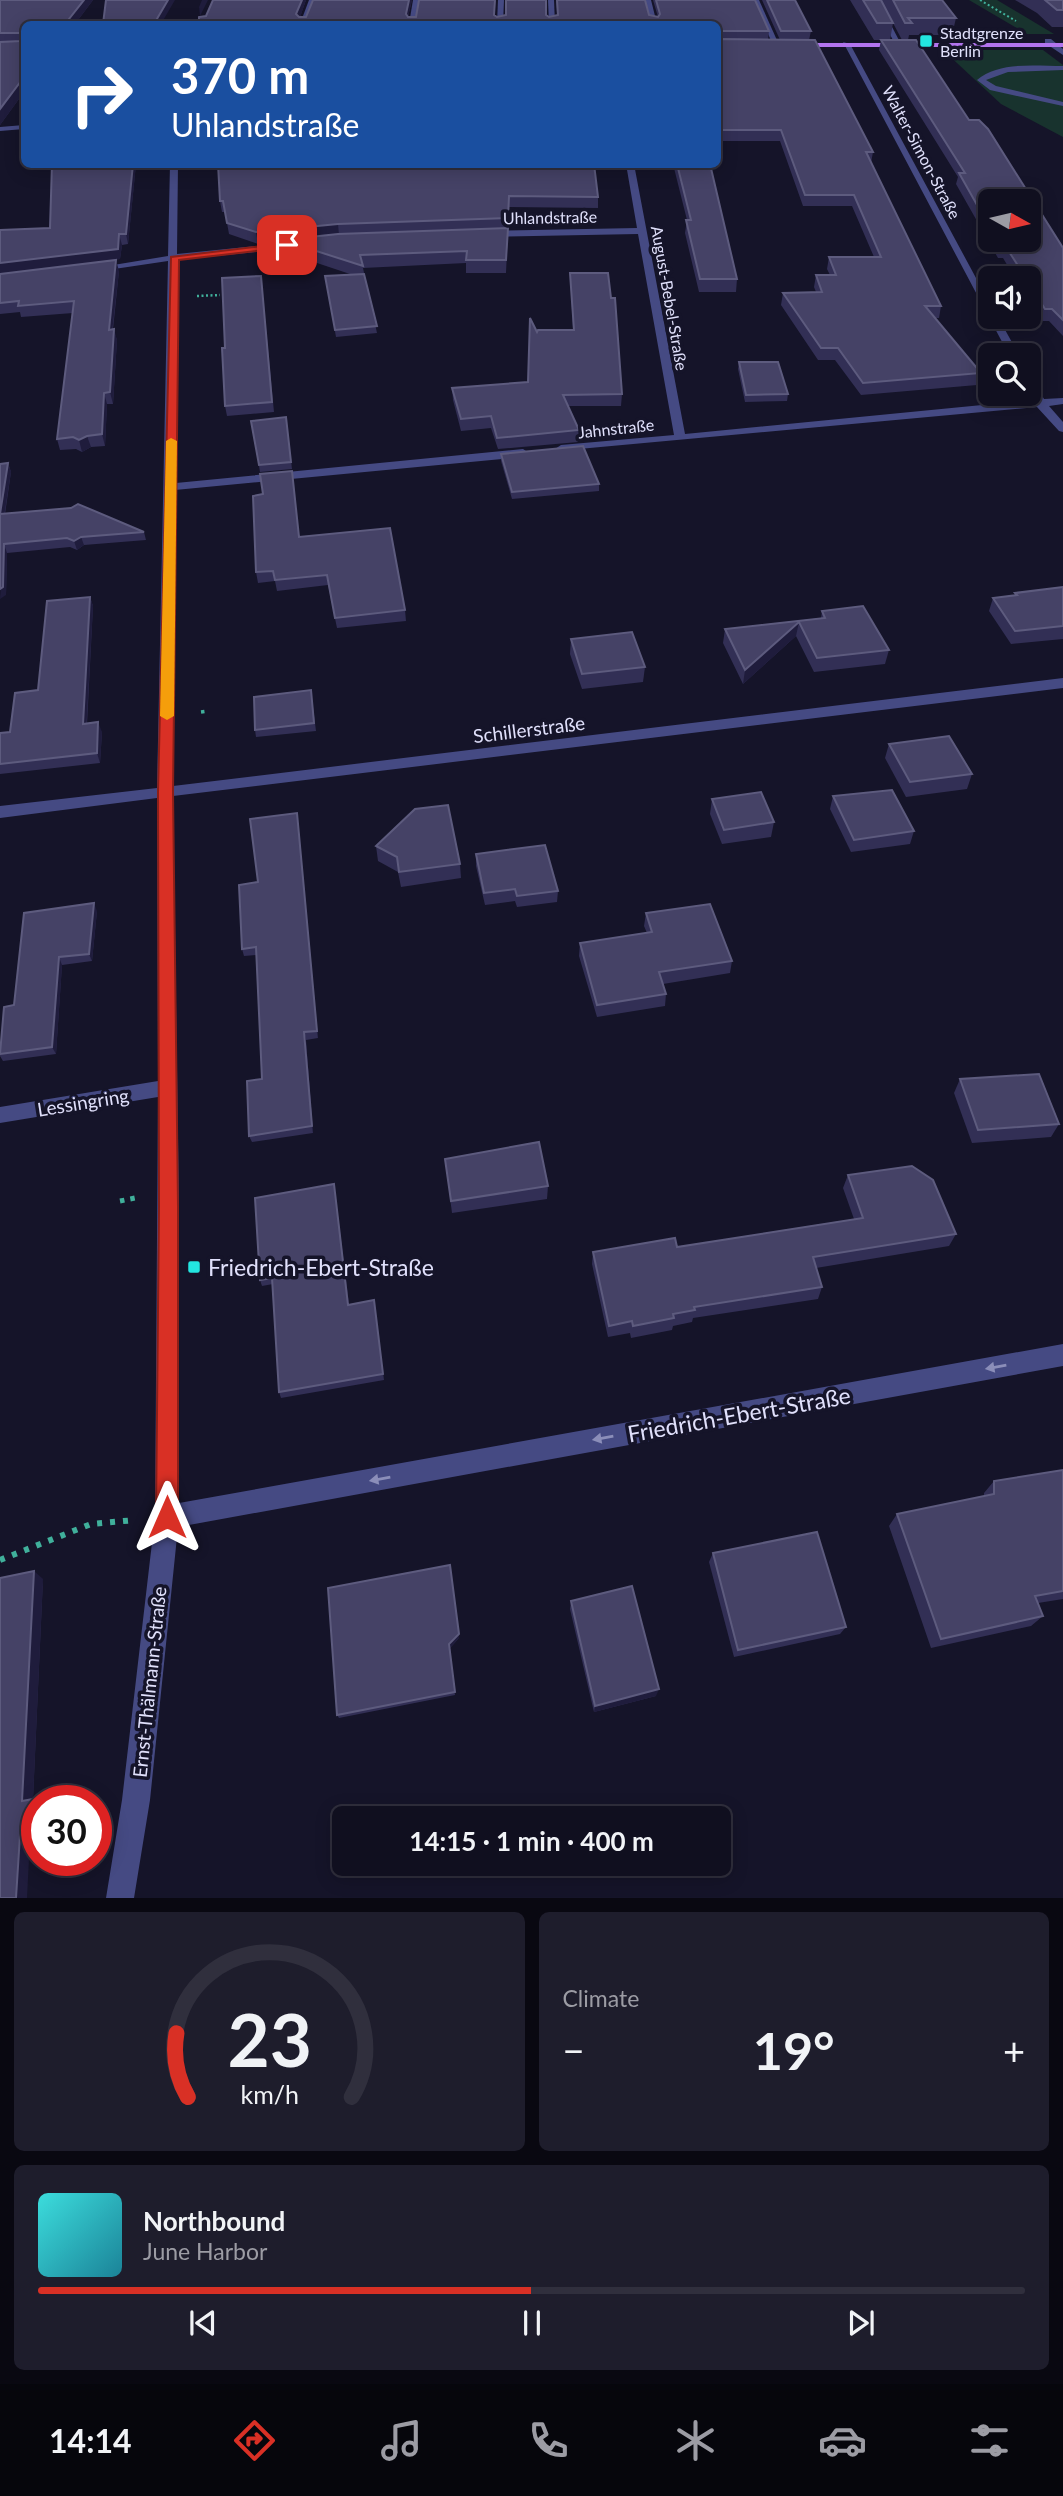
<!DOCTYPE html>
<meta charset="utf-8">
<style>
:root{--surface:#100f1f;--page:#1e1d2c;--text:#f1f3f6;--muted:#9c9ca4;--line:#302f3d;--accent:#d93025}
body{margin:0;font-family:Lato,sans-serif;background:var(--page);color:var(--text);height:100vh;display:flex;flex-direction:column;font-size:26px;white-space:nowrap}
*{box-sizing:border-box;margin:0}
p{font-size:23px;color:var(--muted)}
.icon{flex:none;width:38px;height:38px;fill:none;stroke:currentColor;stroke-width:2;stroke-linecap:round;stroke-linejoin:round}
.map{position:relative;height:1898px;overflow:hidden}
.sheet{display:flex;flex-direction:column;gap:14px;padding:14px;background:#090811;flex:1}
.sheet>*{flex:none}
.guide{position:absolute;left:21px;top:21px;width:700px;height:147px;border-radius:10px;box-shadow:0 4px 18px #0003,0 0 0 2px var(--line);background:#1a4fa0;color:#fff;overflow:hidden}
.needle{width:46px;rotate:98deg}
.fabs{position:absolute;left:978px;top:189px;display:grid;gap:14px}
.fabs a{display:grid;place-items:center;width:63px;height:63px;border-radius:10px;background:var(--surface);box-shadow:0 4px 18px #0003,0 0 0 2px var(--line);font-size:35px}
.speed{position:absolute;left:21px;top:1785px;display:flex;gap:14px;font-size:35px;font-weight:700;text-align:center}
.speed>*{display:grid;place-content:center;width:91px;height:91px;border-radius:50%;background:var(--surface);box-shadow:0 4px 18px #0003,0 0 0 2px var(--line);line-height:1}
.speed .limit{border:10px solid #d22;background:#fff;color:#111}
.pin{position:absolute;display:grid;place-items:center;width:60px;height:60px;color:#fff;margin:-30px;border-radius:14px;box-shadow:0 4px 10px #0006}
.me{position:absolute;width:77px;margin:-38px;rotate:0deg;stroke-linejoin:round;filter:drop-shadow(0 0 5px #0008)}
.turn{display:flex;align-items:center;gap:24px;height:147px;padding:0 35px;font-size:32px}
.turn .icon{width:91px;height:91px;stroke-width:2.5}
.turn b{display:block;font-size:49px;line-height:60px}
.big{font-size:52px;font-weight:700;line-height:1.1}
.sheet .tile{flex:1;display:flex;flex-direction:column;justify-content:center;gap:10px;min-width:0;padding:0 24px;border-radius:10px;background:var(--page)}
.sheet .dial{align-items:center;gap:0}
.dial svg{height:182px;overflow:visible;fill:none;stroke:var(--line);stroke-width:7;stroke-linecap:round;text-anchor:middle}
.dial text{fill:var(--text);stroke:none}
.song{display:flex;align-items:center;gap:21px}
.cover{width:84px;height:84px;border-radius:10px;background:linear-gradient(135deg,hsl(180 70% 55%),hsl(190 70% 35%))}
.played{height:7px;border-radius:4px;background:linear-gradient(90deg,var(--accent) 50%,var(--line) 50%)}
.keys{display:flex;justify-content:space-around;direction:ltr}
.heat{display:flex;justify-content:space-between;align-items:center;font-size:38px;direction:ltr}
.sheet .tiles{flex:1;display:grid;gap:14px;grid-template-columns:1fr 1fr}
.tile:last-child{grid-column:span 2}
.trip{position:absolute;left:332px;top:1806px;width:399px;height:70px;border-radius:10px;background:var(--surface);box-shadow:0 4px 18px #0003,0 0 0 2px var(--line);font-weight:700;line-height:70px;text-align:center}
.dock{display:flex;height:112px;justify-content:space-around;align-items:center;background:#06060c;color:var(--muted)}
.dock .icon{width:49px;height:49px}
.dock .selected{color:var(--accent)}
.dock b{font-size:32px;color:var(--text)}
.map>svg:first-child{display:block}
.green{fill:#18332e}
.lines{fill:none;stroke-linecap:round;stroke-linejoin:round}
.path-far4{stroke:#40b09b;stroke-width:2;stroke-dasharray:2 2.5;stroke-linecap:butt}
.path-far3{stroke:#40b09b;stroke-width:2.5;stroke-dasharray:2 2.5;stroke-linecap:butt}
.path-far2{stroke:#40b09b;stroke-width:3.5;stroke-dasharray:3.5 4.5;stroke-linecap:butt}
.path-far1{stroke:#40b09b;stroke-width:5;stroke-dasharray:4.5 6;stroke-linecap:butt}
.path{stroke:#40b09b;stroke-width:6;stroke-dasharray:5 8;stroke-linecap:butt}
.minor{fill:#454a83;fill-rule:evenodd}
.major{fill:#b274ee;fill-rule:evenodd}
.wall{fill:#322f55;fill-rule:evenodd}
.shaded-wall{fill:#1f1c3c}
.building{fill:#454266;stroke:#5d5b7e;stroke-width:2}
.oneway{fill:#8b8eb9}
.route{fill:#d93025;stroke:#8d1f18;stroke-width:2}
.slow{fill:#f59e0b}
.poi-dot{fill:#23e5e0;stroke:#151429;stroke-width:2.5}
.labels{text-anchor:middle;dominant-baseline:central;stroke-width:7;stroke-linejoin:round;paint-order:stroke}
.far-poi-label{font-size:16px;fill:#e0e0fb;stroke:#151429;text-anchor:start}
.far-street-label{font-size:16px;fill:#e0e0fb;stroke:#151429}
.street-label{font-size:19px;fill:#e0e0fb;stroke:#151429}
.near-poi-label{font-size:23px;fill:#e0e0fb;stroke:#151429;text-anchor:start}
.near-street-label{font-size:23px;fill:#e0e0fb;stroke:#151429}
</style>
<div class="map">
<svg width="1063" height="1898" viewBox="0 0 1063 1898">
<rect width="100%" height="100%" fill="#151429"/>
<g class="green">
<path d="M969 0H997L1054 34H1027Z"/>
<path d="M943 50H1043L1063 65V137L1001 104Z"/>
</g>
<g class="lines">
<path class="path-far4" d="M980 0 1016 21"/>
<path class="path-far3" d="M197 296 220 295"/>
<path class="path-far2" d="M201 712 208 711"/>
<path class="path-far1" d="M120 1201 135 1198"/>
<path class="path" d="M0 1560 91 1524 135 1520"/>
<g class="minor">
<path d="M309 0H315L306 24H300Z"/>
<path d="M413 0H419L415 24H409Z"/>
<path d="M498 0H504L503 24H497Z"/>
<path d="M548 0H554L555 24H549Z"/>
<path d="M645 0H651L657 24H651Z"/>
<path d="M753 0H759L780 47 773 45Z"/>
<path d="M872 0H878L902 46 895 44Z"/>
<path d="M1045 39H1051L1063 49V55L1045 43Z"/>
<path d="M843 42 850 44 990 304V317H998L1019 355H1009Z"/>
<path d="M1063 66V70L1008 72 986 80 996 86 1063 102V106L990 90 977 80C999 61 1036 66 1063 66Z"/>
<path d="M24 125V129L0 131V127Z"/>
<path d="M170 164H178L177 254 306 241 311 244 306 247 177 260 176 483 523 449 529 453 523 457 175 490 173 786 1063 678V688L173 796 179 1206V1503L1063 1344V1366L178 1527 150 1800 134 1898H106L122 1800 155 1517 158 1097 0 1123V1107L158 1081 157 798 0 818V806L157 788 168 261 94 272 89 269 168 256Z"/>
<path d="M626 164H634L685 434 1033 400 1029 393V380L1033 381 1044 399 1063 398V404L1049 406 1063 422V432L1059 431 1037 407 557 451 555 449 561 445 674 435 638 234 484 237 479 234 484 231 637 228Z"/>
</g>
<path class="major" d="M791 43H1063V47H794Z"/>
</g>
<g class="wall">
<path d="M0 0H93L75 24H24V92L0 125Z"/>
<path d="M306 0 300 17 412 0 408 17H416L419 0H495V15L497 17 546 15 549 17 557 15 556 0H645L649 15 658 17 653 0H755L769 31 768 40H780L762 0H795L811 31 809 40 873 152 871 163 941 306 939 318H935L981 373 977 385 861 395 835 360H818L781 305 783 293 816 292 814 287 816 275H830L827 269 829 257H874L852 206H803L780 141H718V24L206 16Z"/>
<path d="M850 0H942L956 18 952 35H909L908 40 969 120 1063 248V336L1049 321H1041L1029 301V278H1015L1003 258H998L956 184 958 177 879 50 881 40H874ZM893 23 902 40H890ZM990 201 1029 240H990Z"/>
<path d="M1015 0H1063V27H1052L1037 13Z"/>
<path d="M136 164 128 244 122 245 120 259 0 274 50 228Z"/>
<path d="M218 164 598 197V208L509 207 506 273H466V263L363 268 377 333 336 337 325 276 350 274 284 252 282 241 258 244 229 234 225 212H222L220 201Z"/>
<path d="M673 164H710L737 279 736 292H699L685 233 687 220Z"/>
<path d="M119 271 113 329 117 340 113 404H107L105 446 91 447 82 452 76 449 60 450 57 439 73 313 21 317 20 312 0 314V274Z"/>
<path d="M570 273 622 394 621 406H568L579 430 578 442 498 449 491 428 461 431 453 400 452 388 528 382 537 332 573 330Z"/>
<path d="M262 286 274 412 227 416 225 406V348Z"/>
<path d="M739 362 788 394 787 401 745 402 738 369Z"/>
<path d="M286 417 292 469 260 472 251 421Z"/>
<path d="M501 454 599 484V491L512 499 501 461Z"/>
<path d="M8 463 11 472 5 514 144 532 146 540 84 545 77 550 70 547 7 553 6 595 0 464Z"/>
<path d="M300 536 405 610 406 621 337 628 328 585 277 591 275 581 258 583 256 572Z"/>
<path d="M1063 587V639L1011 644 989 611 993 598 1014 595 1015 593Z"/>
<path d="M90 597 93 606 87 724 102 732 100 763 0 774V733L10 732 38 690Z"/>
<path d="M822 611 889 650 885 664 814 672 796 636 743 684 723 643 725 629 821 618Z"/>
<path d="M571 639 645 667 643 682 582 689 570 654Z"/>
<path d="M311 690 316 731 256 737 255 730Z"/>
<path d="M889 744 972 774 967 789 906 797 885 758Z"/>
<path d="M833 796 914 831 910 844 851 852 830 809Z"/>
<path d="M712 799 774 822 771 837 722 844 710 814Z"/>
<path d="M298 821 318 1038 306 1040 313 1133 252 1142 249 1136 262 1079 256 955 244 956 242 949 258 882Z"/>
<path d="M376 846 460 864 461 878 401 887 398 872 378 861Z"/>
<path d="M476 854 558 891 557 902 517 907 515 901 485 905 476 866Z"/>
<path d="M97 911 92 961 62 965 56 1054 3 1061 0 1056V1044L14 1005Z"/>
<path d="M646 913 732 961 730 973 663 984 666 994 665 1006 597 1017 579 956 580 943 647 933 644 926Z"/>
<path d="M960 1079 1059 1124 1051 1137 972 1143 954 1093Z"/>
<path d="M445 1159 548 1186 547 1199 452 1213Z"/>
<path d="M848 1175 956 1234 949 1246 816 1268 822 1287 818 1299 693 1318 692 1322 673 1326 672 1330 631 1338 630 1333 608 1337 592 1264 593 1252 677 1247 854 1219 843 1188Z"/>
<path d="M334 1184 349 1305 374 1300 384 1380 281 1398 279 1392 273 1284 262 1286 260 1280Z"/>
<path d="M1063 1470V1599L1038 1603 1043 1616 1031 1626 931 1648 889 1526 897 1514 984 1497V1493L994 1481Z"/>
<path d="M713 1553 846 1627 840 1634 734 1657 709 1562Z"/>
<path d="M43 1579 33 1799 37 1801V1838L30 1839 0 1898Z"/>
<path d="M571 1601 656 1696 594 1712 570 1609Z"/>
<path d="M459 1638 450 1648 455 1695 339 1718 337 1715Z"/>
</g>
<g class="shaded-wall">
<path d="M84 0H93L75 24H65Z"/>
<path d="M168 0H175L161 24H154Z"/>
<path d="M202 0H208L200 16 199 7Z"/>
<path d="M302 0H306L298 23 296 14Z"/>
<path d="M409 0H412L406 24V14Z"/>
<path d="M24 77V92L0 125V109Z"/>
<path d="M133 164H136L128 244 126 234Z"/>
<path d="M338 224 339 235 282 240V241L258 244 256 232Z"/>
<path d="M119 234 122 245 120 259 0 274V263Z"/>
<path d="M116 260 119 271 111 341 109 330Z"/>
<path d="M114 329 117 340 113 404 110 392Z"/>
<path d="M104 393 107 404 105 446 102 434Z"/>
<path d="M87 436 91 447 82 452 79 440Z"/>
<path d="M8 463 11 472 3 523 0 514Z"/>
<path d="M81 537 84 545 77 550 74 541Z"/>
<path d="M4 544 7 553 6 595 0 599Z"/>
<path d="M90 597 93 606 86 733 83 724Z"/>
<path d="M799 622 796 636 743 684 745 670Z"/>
<path d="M98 722 102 732 100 763 97 753Z"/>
<path d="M297 813 298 821 318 1038 317 1031Z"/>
<path d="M94 903 97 911 92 961 89 954Z"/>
<path d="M59 957 62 965 56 1054 52 1047Z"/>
<path d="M304 1032 306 1040 313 1133 312 1126Z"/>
<path d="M334 1184 335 1191 350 1311 348 1305Z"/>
<path d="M450 1565 459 1638 450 1648 455 1695 449 1644Z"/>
<path d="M34 1571 43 1579 33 1799 37 1801V1835L30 1833 22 1801Z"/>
<path d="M659 1689 656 1696 594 1712 595 1706Z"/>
<path d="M20 1835 30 1839 27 1898H16Z"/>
</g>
<g class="building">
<path d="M0 0H84L65 24H24V77L0 109V42L21 41 23 33H0Z"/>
<path d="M106 0H168L154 24H103Z"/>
<path d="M213 0H302L296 14 299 17H306L313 0H409L406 14 408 17H416L419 0H495L494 15 497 17 506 15V0H546V15L549 17 558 15 557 0H645L649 15 658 17 660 14 656 0H755L769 31H719L718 37V24H199V17L206 16Z"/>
<path d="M767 0H795L811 31H781Z"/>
<path d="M863 0H881L893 23H877Z"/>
<path d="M893 0H942L956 18H908L912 23H905Z"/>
<path d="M1045 0H1063V10H1057Z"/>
<path d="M718 39 815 40 873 152H866L941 306H925L981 373 863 383 838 348H821L783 293 822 292 816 275H836L829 257H881L854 195H805L781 130H718Z"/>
<path d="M881 40H916L969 120H979L988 129 1063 248V320L1052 309H1045L1029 284V278H1026L1006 247H1001L997 240H1029V201H990V228L959 173H965Z"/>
<path d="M52 164H133L126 234H119L118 249 0 263V230L50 228Z"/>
<path d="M218 164H594L598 197 509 196 508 218 338 224 256 232 227 223 223 201H220Z"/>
<path d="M677 164H710L737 279H700L686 220H691Z"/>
<path d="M508 228 506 260H466L467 251 360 255 363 266 282 240 338 234Z"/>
<path d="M116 260 109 330 114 329 110 392 104 393 102 434 87 436 79 440 73 437 57 439 74 301 18 306 19 301 0 303V274Z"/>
<path d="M570 273H608L611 298H615L622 394 563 395 579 430 497 438 491 416 461 419 452 388 528 382 530 318 537 332 538 330H574Z"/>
<path d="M364 274 377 326 335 330 325 276Z"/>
<path d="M261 276 272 402 225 406 222 348H225L222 278Z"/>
<path d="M739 362H778L788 394 746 395Z"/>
<path d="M286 417 291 462 259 465 251 421Z"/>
<path d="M583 446 599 484 512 492 501 454Z"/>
<path d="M8 463 0 514 71 508 78 504 144 532 81 537 74 541 67 538 4 544 3 587 0 589V464Z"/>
<path d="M292 471 299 537 390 528 405 610 335 618 327 575 275 580 273 571 256 572 253 496 263 494 260 474Z"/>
<path d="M1063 587V626L1015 631 993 598 1017 595 1015 593Z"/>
<path d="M90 597 83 724 98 722 97 753 0 764V733L10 732 15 693 38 690 47 601Z"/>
<path d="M863 606 889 650 817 658 799 622 745 670 725 629 825 618 822 611Z"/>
<path d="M632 632 645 667 582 674 571 639Z"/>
<path d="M311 690 314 723 255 730 254 697Z"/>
<path d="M949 736 972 774 910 782 889 744Z"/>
<path d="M892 790 914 831 854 840 833 796Z"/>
<path d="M761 792 774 822 724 830 712 799Z"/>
<path d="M448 805 460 864 399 872 397 857 376 846 415 809Z"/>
<path d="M297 813 317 1031 304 1032 312 1126 249 1136 247 1081 262 1079 256 947 242 949 239 885 258 882 250 819Z"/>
<path d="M545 845 558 891 517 896 515 889 484 893 476 854Z"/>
<path d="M94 903 89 954 59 957 52 1047 0 1054 4 1007 14 1005 24 913Z"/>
<path d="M710 904 732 961 659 972 666 994 597 1005 580 943 652 932 646 913Z"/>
<path d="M1039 1074 1059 1124 978 1130 960 1079Z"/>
<path d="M539 1142 548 1186 451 1201 445 1159Z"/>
<path d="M912 1166 933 1180 956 1234 813 1257 822 1287 694 1307 695 1310 673 1314 674 1318 633 1326 632 1321 609 1326 593 1252 675 1238 677 1247 863 1218 848 1175Z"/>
<path d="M334 1184 348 1305 374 1300 383 1374 279 1392 272 1278 260 1280 255 1198Z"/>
<path d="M1063 1470V1591L1035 1596 1043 1616 941 1639 897 1514 994 1494V1481Z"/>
<path d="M817 1532 846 1627 738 1650 713 1553Z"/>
<path d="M450 1565 459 1634 449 1644 455 1692 337 1715 328 1588Z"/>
<path d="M34 1571 22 1801 33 1799 30 1833 20 1835 16 1898H0V1578Z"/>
<path d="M632 1586 659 1689 595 1706 571 1601Z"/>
</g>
<defs><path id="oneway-solid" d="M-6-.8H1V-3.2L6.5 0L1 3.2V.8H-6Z" transform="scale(1.75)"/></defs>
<g class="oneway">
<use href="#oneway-solid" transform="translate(996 1367) rotate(170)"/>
<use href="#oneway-solid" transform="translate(603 1438) rotate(170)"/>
<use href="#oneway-solid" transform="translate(380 1479) rotate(170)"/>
</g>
<path class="route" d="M287 243 290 247 179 260 173 792 178 1206V1517L175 1525 167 1528 159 1525 156 1517 159 1206 158 792 171 257Z"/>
<path class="slow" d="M171 438 177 441 174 716 167 720 160 716 166 441Z"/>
<g class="poi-dot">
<rect x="919" y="34" width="14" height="14" rx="3.5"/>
<rect x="187" y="1260" width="14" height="14" rx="3.5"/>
</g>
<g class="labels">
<g class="far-poi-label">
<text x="940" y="32">Stadtgrenze<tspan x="940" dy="18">Berlin</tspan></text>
</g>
<g class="far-street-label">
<text transform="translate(922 152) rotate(62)">Walter-Simon-Straße</text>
<text transform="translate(550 217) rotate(-1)">Uhlandstraße</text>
<text transform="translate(670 298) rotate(80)">August-Bebel-Straße</text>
<text transform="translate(616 428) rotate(-6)">Jahnstraße</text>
</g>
<g class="street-label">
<text transform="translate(529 729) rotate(-7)">Schillerstraße</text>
<text transform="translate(83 1102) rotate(-9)">Lessingring</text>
<text transform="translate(149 1682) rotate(-84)">Ernst-Thälmann-Straße</text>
</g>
<g class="near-poi-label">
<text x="208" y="1267">Friedrich-Ebert-Straße</text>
</g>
<g class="near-street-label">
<text transform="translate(739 1414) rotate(-10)">Friedrich-Ebert-Straße</text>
</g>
</g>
</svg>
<div class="fabs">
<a><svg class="needle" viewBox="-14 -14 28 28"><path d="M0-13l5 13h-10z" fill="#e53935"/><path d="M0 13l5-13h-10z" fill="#9c9ca4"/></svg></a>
<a><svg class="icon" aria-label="sound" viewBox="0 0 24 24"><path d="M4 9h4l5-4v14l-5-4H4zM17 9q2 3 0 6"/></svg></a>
<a><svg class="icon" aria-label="search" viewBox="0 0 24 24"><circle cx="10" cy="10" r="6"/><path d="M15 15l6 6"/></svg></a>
</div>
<div class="speed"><div class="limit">30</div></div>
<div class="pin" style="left:287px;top:245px;background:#d93025"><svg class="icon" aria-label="arrive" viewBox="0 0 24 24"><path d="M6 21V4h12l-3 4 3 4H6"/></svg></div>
<svg class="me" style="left:167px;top:1517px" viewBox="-20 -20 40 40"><path d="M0-17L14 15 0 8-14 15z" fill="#d93025" stroke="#fff" stroke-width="4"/></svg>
<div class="trip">14:15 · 1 min · 400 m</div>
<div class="guide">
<div class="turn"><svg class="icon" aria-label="right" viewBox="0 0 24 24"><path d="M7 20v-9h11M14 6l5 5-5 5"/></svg><div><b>370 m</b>Uhlandstraße</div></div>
</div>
</div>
<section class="sheet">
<div class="tiles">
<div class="tile dial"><svg viewBox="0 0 100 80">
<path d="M14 69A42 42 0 1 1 86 69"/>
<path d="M14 69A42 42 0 0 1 9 41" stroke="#d93025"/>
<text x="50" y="56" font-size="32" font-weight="700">23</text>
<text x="50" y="72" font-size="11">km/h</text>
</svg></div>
<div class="tile"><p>Climate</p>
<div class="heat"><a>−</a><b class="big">19°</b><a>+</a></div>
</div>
<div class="tile">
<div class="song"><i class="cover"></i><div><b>Northbound</b><p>June Harbor</p></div></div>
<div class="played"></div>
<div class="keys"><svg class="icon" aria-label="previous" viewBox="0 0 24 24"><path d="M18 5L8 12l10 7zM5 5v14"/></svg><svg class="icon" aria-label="pause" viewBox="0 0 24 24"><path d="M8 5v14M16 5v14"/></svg><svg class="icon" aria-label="next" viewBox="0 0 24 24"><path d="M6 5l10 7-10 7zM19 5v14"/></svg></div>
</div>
</div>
</section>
<nav class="dock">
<b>14:14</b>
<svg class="icon selected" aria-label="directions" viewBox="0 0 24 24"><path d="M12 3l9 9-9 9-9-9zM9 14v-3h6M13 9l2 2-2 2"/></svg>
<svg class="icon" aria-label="music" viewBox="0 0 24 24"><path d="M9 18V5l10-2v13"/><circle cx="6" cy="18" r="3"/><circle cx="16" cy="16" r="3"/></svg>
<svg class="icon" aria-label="phone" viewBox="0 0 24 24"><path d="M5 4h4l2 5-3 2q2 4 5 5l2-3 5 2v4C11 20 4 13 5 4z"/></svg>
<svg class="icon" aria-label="climate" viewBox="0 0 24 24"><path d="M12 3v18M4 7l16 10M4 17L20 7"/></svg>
<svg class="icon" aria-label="car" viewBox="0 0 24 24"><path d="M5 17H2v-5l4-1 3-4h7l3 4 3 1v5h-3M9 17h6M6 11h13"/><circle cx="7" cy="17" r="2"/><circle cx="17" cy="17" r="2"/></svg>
<svg class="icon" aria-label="filters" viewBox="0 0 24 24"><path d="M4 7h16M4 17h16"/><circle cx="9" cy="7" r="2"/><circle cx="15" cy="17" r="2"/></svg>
</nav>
